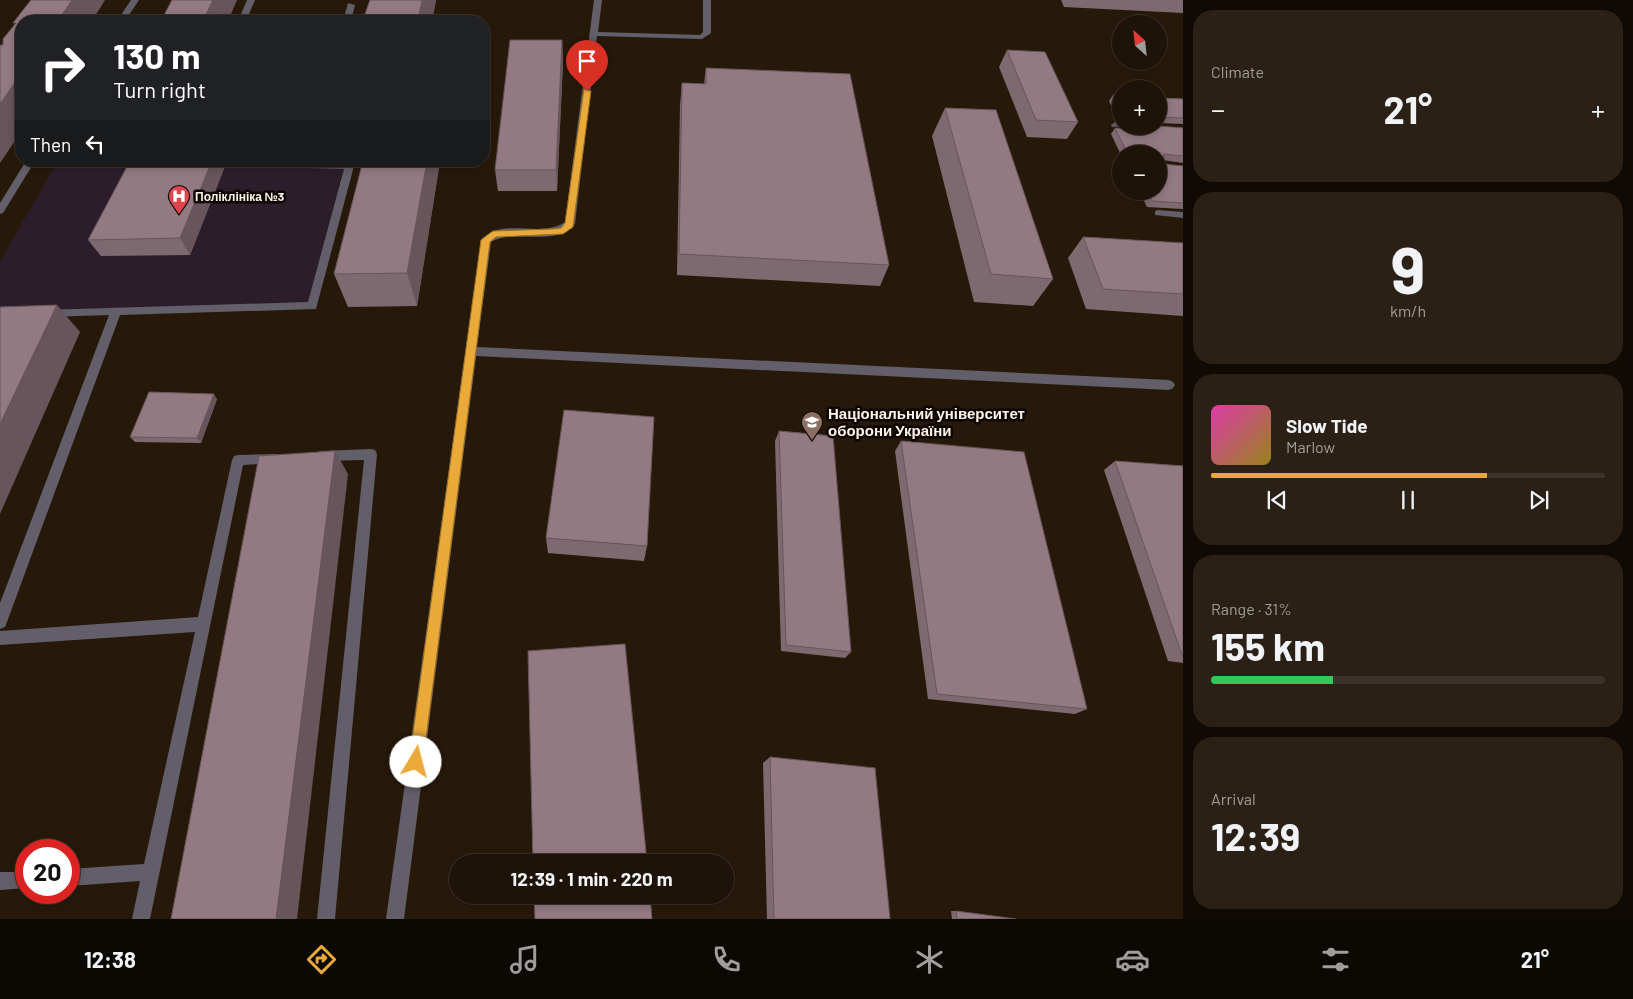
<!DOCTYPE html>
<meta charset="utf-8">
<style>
:root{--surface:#1d1308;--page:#2a2016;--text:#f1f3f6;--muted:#a09e9c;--line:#3b3229;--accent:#eaaa39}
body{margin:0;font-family:Barlow,sans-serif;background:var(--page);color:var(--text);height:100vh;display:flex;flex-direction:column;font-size:19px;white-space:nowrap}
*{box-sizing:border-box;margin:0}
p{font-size:16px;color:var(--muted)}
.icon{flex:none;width:28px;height:28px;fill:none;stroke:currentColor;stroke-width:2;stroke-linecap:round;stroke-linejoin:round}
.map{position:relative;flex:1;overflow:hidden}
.details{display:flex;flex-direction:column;gap:10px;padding:10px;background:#100a04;width:450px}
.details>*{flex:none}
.guide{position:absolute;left:15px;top:15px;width:475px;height:152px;border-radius:20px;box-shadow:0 2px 8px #0003,0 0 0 1px var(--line);background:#202124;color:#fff;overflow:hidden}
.needle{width:32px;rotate:333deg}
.fabs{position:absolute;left:1112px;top:15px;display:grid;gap:10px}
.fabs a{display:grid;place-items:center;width:55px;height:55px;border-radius:50%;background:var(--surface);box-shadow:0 2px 8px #0003,0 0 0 1px var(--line);font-size:25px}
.speed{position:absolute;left:15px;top:839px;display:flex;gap:10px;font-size:25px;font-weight:700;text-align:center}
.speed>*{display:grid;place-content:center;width:65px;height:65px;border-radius:50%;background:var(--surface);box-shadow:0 2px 8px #0003,0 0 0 1px var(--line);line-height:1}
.speed .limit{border:8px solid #d22;background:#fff;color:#111}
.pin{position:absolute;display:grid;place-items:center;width:42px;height:42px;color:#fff;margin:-51px -21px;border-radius:50% 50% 50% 0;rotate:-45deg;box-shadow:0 0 5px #0007}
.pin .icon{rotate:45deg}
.me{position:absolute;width:55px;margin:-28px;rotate:8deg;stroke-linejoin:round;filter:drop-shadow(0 0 4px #0008)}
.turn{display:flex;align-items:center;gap:18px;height:105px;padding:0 15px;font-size:22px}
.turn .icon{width:65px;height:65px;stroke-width:2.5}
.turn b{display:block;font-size:35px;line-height:42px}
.then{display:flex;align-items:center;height:48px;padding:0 15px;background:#0003;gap:10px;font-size:19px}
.big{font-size:38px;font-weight:700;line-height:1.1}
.details .widget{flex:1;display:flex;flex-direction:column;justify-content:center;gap:8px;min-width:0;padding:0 18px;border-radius:20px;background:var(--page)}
.details .dial{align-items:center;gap:0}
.dial b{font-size:65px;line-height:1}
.song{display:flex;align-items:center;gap:15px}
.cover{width:60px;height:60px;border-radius:8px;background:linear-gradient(135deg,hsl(320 70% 55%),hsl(50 70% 35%))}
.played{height:5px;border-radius:2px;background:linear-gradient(90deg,var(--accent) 70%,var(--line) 70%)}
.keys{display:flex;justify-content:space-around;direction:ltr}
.heat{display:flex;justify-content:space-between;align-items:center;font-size:28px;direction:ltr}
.charge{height:8px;border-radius:4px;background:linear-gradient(90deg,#34c759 31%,var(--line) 0)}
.trip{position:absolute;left:449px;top:854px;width:285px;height:50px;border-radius:25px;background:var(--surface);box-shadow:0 2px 8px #0003,0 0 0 1px var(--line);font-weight:700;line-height:50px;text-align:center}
.menu{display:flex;height:80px;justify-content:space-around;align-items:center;background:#0c0803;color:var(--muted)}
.menu .icon{width:35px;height:35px}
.menu .current{color:var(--accent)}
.menu b{font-size:22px;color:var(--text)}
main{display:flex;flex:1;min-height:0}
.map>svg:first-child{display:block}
.medical{fill:#2b1e2a}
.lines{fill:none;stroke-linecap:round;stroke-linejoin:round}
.minor{fill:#625f6a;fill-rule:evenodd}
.wall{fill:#7e6970}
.shaded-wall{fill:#67555b}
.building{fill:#937a82;stroke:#67555b}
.route{fill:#eaaa39;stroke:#986e25}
.labels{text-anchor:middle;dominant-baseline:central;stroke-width:5;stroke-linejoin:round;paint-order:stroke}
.far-poi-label{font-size:12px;font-weight:bold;fill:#fdf3e9;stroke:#0b0602;text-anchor:start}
.poi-label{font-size:15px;font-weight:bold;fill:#fdf3e9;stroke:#0b0602;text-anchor:start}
</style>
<main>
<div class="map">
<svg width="1183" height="919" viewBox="0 0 1183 919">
<rect width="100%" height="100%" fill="#27190a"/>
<path class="medical" d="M58 161H305L304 168 344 169 309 304 0 311V261Z"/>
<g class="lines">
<g class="minor">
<path d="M131 0H139L125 21H117Z"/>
<path d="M247 0H255L246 21H238Z"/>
<path d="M594 0H602L598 32 700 35 703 32V0H711V33L702 39 597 36 575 224C555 248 516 228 491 242L477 347 1169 380 1173 382 1175 385 1173 388 1169 390 476 356 404 919H386L481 240C501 216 541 239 565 222Z"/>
<path d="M348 3 355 5 351 21H343Z"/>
<path d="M1115 122H1121V126H1125L1112 127 1111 125Z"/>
<path d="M26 161H35L3 213 0 214V203Z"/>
<path d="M303 161 349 163 354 166 316 309 120 315 7 622 5 627 0 629V603L109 315 47 317 43 316 42 313 43 310 308 302 344 169 308 168 305 167Z"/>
<path d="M1158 210 1183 212V218L1155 215V211Z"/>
<path d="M371 449 375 450 377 454 335 919H317L364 460 321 461 317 460 315 456 317 452 321 451Z"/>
<path d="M274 454 278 455 280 459 278 463 243 465 150 919H132L140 881 69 886V869L144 864 195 632 0 645V631L198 617 232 460 234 456 238 455Z"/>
<path d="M0 872H26V888L0 890Z"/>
</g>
</g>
<g class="wall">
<path d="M370 0H436L433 15 436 21H366L364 17Z"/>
<path d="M1061 0H1183V13L1064 7Z"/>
<path d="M562 40 563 62 557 191H498L495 170Z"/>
<path d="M1007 50 1078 122 1067 139 1027 137 999 67Z"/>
<path d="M706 68 889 265 880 286 677 275 680 105 682 83 704 84Z"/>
<path d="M1113 95 1121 96V121L1118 120 1109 101Z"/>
<path d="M1159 98 1183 99V124L1159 123Z"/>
<path d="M945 108 1053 279 1033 306 974 302 932 136Z"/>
<path d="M1124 126H1159L1183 128V163L1162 160V162L1163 164 1183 166V209L1147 207 1139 191H1159V154H1121V155L1111 134 1115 128H1123Z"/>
<path d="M227 161 190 255 101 256 88 240Z"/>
<path d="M363 161H440L417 306 348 307 334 274Z"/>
<path d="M1083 237 1183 243V316L1086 309 1068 258Z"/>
<path d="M217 399 201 443 135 442 130 437Z"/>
<path d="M779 431 851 652 845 658 781 651 775 441Z"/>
<path d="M901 441 1087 709 1075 714 928 699 895 451Z"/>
<path d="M1115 461 1183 466V663L1168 661 1104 470Z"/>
<path d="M546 538 647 546 644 561 548 553Z"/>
<path d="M770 757 890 919H767L763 763Z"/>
<path d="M951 911H956L1016 919H952Z"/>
</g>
<g class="shaded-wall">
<path d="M72 0H105L92 21H58Z"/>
<path d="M213 0H237L228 21H203Z"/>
<path d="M422 0H436L432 21 419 15Z"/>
<path d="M562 40 563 62 557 191 556 170Z"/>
<path d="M21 74V132L0 163V104Z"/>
<path d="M212 161H227L190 255 180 238Z"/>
<path d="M427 161H440L417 306 407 273Z"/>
<path d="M57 305 80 332 0 514V424Z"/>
<path d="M214 394 217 399 201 443 197 438Z"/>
<path d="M335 451 348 474 297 919H276Z"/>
</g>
<g class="building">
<path d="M31 0H72L58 21H21V74L0 104V45H3V39L16 23H13Z"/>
<path d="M172 0H213L203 21H161Z"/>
<path d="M370 0H422L419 15H435L434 21H382L383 17H364Z"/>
<path d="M510 40H562L556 170H495Z"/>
<path d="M1007 50 1045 52 1078 122 1036 120Z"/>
<path d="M706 68 850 74 889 265 679 254 682 83 706 84Z"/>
<path d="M1113 95 1121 96V113Z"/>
<path d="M1159 98 1183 99V118L1159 117Z"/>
<path d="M945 108 996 110 1053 279 991 274Z"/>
<path d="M1127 126H1159L1183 128V156L1164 154 1162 162 1163 164 1183 166V203L1152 201 1147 191H1159V154H1128L1115 128 1129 129Z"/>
<path d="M130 161H212L180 238 88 240Z"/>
<path d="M363 161H427L407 273 334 274Z"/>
<path d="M1083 237 1183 243V294L1103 289Z"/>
<path d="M57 305 0 424V307Z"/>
<path d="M149 392 214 394 197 438 130 437Z"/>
<path d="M564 410 654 417 647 546 546 538Z"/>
<path d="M779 431 833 436 851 652 786 645Z"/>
<path d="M901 441 1024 452 1087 709 937 694Z"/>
<path d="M335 451 276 919H171L259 456Z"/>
<path d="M1115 461 1183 466V655H1182Z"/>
<path d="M625 644 647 862H533L528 651Z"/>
<path d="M770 757 875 768 890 919H774Z"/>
<path d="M534 895H650L652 919H535Z"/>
<path d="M956 911 1016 919H957Z"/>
</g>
<path class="route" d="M584 89 591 91 573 227 563 234 496 237 490 242 423 762 421 767 416 769 411 767 409 762 481 240 493 231 553 229 561 228 565 223Z"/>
<defs>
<g id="hospital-pin" transform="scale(1.125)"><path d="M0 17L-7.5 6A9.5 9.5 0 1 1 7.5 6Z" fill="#e0444e" stroke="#0b0602"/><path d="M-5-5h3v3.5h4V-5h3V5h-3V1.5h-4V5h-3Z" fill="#fff"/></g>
<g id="university-pin" transform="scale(1.125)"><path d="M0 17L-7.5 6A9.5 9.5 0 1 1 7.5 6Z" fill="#8d6e63" stroke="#0b0602"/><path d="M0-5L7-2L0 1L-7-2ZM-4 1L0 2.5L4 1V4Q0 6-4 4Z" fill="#fff"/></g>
</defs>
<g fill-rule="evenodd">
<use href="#hospital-pin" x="179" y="196"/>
<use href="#university-pin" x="812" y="422"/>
</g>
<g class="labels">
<g class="far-poi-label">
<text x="195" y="196">Поліклініка №3</text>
</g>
<g class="poi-label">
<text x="828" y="413">Національний університет<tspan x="828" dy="17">оборони України</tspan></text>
</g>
</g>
</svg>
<div class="fabs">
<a><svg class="needle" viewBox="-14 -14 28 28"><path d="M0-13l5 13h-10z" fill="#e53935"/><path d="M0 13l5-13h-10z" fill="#a09e9c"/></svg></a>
<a>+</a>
<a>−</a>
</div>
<div class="speed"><div class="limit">20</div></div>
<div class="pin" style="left:587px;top:91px;background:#d93025"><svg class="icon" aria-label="arrive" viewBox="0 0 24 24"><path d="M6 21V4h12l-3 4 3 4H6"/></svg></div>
<svg class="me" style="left:416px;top:762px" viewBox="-20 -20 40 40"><circle r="19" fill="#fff"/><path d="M0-13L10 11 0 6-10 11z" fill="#eaaa39"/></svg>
<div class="trip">12:39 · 1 min · 220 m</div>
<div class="guide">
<div class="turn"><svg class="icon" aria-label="right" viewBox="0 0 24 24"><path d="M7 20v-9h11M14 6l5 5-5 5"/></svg><div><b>130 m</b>Turn right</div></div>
<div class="then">Then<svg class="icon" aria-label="left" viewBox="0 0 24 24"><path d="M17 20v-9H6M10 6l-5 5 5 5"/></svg></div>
</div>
</div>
<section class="details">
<div class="widget"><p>Climate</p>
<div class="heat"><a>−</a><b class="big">21°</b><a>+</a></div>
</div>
<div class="widget dial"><b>9</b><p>km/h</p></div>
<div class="widget">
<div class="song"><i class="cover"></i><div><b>Slow Tide</b><p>Marlow</p></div></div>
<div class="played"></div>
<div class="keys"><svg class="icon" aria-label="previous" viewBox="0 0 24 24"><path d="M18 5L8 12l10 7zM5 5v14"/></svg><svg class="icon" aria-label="pause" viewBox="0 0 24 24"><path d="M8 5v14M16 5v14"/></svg><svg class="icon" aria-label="next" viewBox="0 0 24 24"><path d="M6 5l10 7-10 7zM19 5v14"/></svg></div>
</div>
<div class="widget"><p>Range · 31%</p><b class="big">155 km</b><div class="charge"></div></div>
<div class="widget"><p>Arrival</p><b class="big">12:39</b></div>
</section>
</main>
<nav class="menu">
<b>12:38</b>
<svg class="icon current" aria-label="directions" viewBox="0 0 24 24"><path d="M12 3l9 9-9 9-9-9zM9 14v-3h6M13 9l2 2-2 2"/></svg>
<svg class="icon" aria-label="music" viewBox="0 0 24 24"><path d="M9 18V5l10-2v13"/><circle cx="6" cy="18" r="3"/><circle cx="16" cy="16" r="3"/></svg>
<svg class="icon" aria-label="phone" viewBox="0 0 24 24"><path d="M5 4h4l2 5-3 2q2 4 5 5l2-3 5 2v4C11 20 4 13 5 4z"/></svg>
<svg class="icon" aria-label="climate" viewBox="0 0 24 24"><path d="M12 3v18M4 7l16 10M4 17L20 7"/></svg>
<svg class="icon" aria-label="car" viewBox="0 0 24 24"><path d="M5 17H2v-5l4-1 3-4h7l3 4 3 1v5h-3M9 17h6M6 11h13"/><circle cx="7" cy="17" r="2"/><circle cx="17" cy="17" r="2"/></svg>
<svg class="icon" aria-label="filters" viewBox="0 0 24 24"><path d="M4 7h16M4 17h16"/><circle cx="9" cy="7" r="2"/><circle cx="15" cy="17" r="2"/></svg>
<b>21°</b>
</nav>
